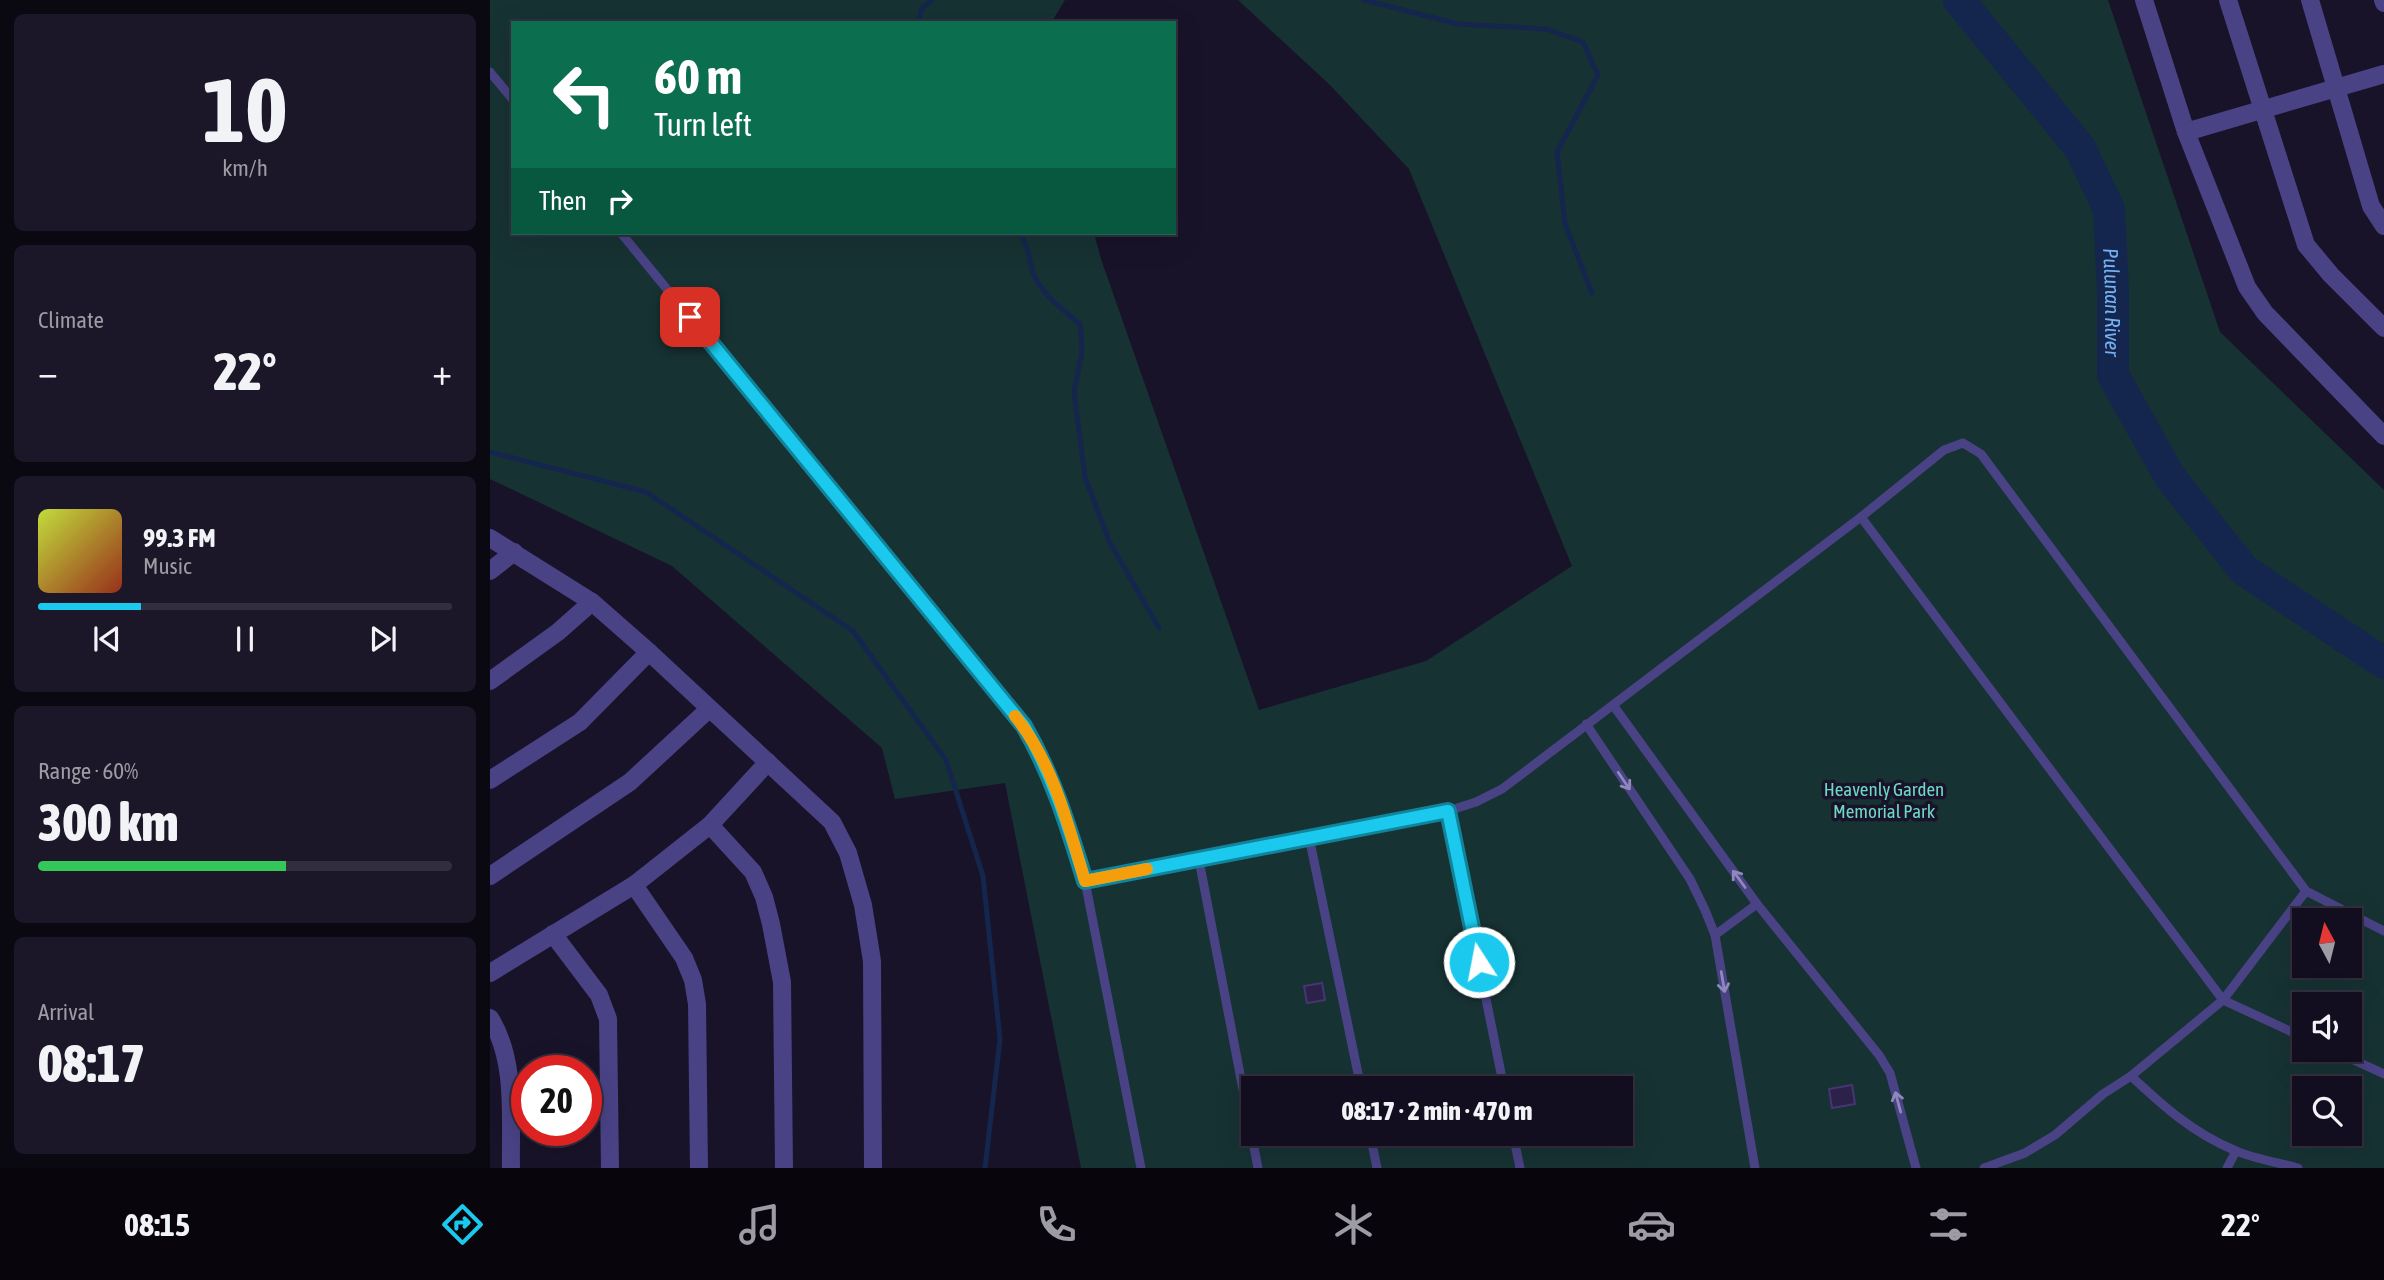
<!DOCTYPE html>
<meta charset="utf-8">
<style>
:root{--surface:#130e1f;--page:#1c1728;--text:#f1f3f6;--muted:#9d9ca4;--line:#322e3d;--accent:#1ac9ed}
body{margin:0;font-family:"Asap Condensed",sans-serif;background:var(--page);color:var(--text);height:100vh;display:flex;flex-direction:column;font-size:26px;white-space:nowrap}
*{box-sizing:border-box;margin:0}
p{font-size:23px;color:var(--muted)}
.icon{flex:none;width:38px;height:38px;fill:none;stroke:currentColor;stroke-width:2;stroke-linecap:round;stroke-linejoin:round}
.map{position:relative;flex:1;overflow:hidden}
.sheet{display:flex;flex-direction:column;gap:14px;padding:14px;background:#0a0811;width:490px}
.sheet>*{flex:none}
.guide{position:absolute;left:21px;top:21px;width:665px;height:214px;border-radius:0px;box-shadow:0 7px 28px #0002,0 0 0 2px var(--line);background:#0b6e4f;color:#fff;overflow:hidden}
.needle{width:46px;rotate:353deg}
.fabs{position:absolute;left:1802px;top:908px;display:grid;gap:14px}
.fabs a{display:grid;place-items:center;width:70px;height:70px;border-radius:0px;background:var(--surface);box-shadow:0 7px 28px #0002,0 0 0 2px var(--line);font-size:35px}
.speed{position:absolute;left:21px;top:1055px;display:flex;gap:14px;font-size:35px;font-weight:700;text-align:center}
.speed>*{display:grid;place-content:center;width:91px;height:91px;border-radius:50%;background:var(--surface);box-shadow:0 7px 28px #0002,0 0 0 2px var(--line);line-height:1}
.speed .limit{border:10px solid #d22;background:#fff;color:#111}
.pin{position:absolute;display:grid;place-items:center;width:60px;height:60px;color:#fff;margin:-30px;border-radius:14px;box-shadow:0 4px 10px #0006}
.me{position:absolute;width:77px;margin:-38px;rotate:349deg;stroke-linejoin:round;filter:drop-shadow(0 0 5px #0008)}
.turn{display:flex;align-items:center;gap:24px;height:147px;padding:0 28px;font-size:32px}
.turn .icon{width:91px;height:91px;stroke-width:2.5}
.turn b{display:block;font-size:49px;line-height:60px}
.then{display:flex;align-items:center;height:66px;padding:0 28px;background:#0003;gap:14px;font-size:26px}
.big{font-size:52px;font-weight:800;line-height:1.1}
.sheet .card{flex:1;display:flex;flex-direction:column;justify-content:center;gap:10px;min-width:0;padding:0 24px;border-radius:10px;background:var(--page)}
.sheet .dial{align-items:center;gap:0}
.dial b{font-size:91px;line-height:1}
.song{display:flex;align-items:center;gap:21px}
.cover{width:84px;height:84px;border-radius:10px;background:linear-gradient(135deg,hsl(70 70% 55%),hsl(10 70% 35%))}
.played{height:7px;border-radius:4px;background:linear-gradient(90deg,var(--accent) 25%,var(--line) 25%)}
.keys{display:flex;justify-content:space-around;direction:ltr}
.heat{display:flex;justify-content:space-between;align-items:center;font-size:38px;direction:ltr}
.charge{height:10px;border-radius:5px;background:linear-gradient(90deg,#34c759 60%,var(--line) 0)}
.trip{position:absolute;left:751px;top:1076px;width:392px;height:70px;border-radius:0px;background:var(--surface);box-shadow:0 7px 28px #0002,0 0 0 2px var(--line);font-weight:800;line-height:70px;text-align:center}
.menu{display:flex;height:112px;justify-content:space-around;align-items:center;background:#08060c;color:var(--muted)}
.menu .icon{width:49px;height:49px}
.menu .on{color:var(--accent)}
.menu b{font-size:32px;color:var(--text)}
main{display:flex;flex:1;min-height:0}
.map>svg:first-child{display:block}
.green{fill:#173233;fill-rule:evenodd}
.lines{fill:none;stroke-linecap:round;stroke-linejoin:round}
.stream{stroke:#14264d;stroke-width:5}
.river{stroke:#14264d;stroke-width:32}
.building{fill:#2c2149;stroke:#453573;stroke-width:2}
.lane{stroke:#494285;stroke-width:9}
.street{stroke:#494285;stroke-width:18}
.oneway{stroke:#8f88bb}
.route-casing{stroke:#11839a;stroke-width:18}
.route{stroke:#1ac9ed;stroke-width:12}
.slow{stroke:#f59e0b;stroke-width:12}
.labels{text-anchor:middle;dominant-baseline:central;stroke-width:7;stroke-linejoin:round;paint-order:stroke}
.park-label{font-size:19px;fill:#6ed8c5;stroke:#191329}
.water-label{font-size:21px;font-style:italic;fill:#75b0f4;stroke:#191329}
</style>
<main>
<section class="sheet">
<div class="card dial"><b>10</b><p>km/h</p></div>
<div class="card"><p>Climate</p>
<div class="heat"><a>−</a><b class="big">22°</b><a>+</a></div>
</div>
<div class="card">
<div class="song"><i class="cover"></i><div><b>99.3 FM</b><p>Music</p></div></div>
<div class="played"></div>
<div class="keys"><svg class="icon" aria-label="previous" viewBox="0 0 24 24"><path d="M18 5L8 12l10 7zM5 5v14"/></svg><svg class="icon" aria-label="pause" viewBox="0 0 24 24"><path d="M8 5v14M16 5v14"/></svg><svg class="icon" aria-label="next" viewBox="0 0 24 24"><path d="M6 5l10 7-10 7zM19 5v14"/></svg></div>
</div>
<div class="card"><p>Range · 60%</p><b class="big">300 km</b><div class="charge"></div></div>
<div class="card"><p>Arrival</p><b class="big">08:17</b></div>
</section>
<div class="map">
<svg width="1894" height="1168" viewBox="0 0 1894 1168">
<rect width="100%" height="100%" fill="#191329"/>
<path class="green" d="M0 0H575L561 23H23V233H604L611 259 769 710 936 661 1082 566 919 169 840 85 748 0H1618L1730 332 1894 490V1168H591L515 783 405 799 392 748 182 566 0 479ZM1815 920H1860V966H1815ZM1815 1004H1860V1050H1815ZM763 1088H1130V1134H763ZM1815 1088H1860V1134H1815Z"/>
<g class="lines">
<g class="stream">
<path d="M874 0 968 24 1056 29 1093 42 1108 75 1067 152 1075 224 1102 293"/>
<path d="M428 23 432 8 442 0"/>
<path d="M529 233C540 246 538 259 544 275 553 295 573 310 590 324L592 351 584 392 595 477 619 541 669 628"/>
<path d="M0 452 156 492 363 631 456 760 493 876 510 1039 495 1168"/>
</g>
<path class="river" id="s1" d="M1469 0 1590 148 1619 209 1623 292V375L1680 477 1754 570 1894 663"/>
</g>
<g class="building">
<path d="M832 983 835 1000 817 1003 814 986Z"/>
<path d="M1362 1085 1365 1104 1342 1108 1339 1089Z"/>
</g>
<g class="lines">
<g class="lane">
<path d="M0 72 23 100"/>
<path d="M131 233 509 695 534 726 553 758 579 828 595 881 651 1168"/>
<path d="M1371 517 1733 1000 1815 1038"/>
<path d="M1123 705 1267 904 1389 1055 1400 1073 1426 1168"/>
<path d="M1096 724 1200 879 1215 910 1225 935 1265 1168"/>
<path d="M958 811 1014 1088"/>
<path d="M819 837 871 1088"/>
<path d="M709 860 768 1168"/>
<path d="M595 881 958 811 986 802 1012 789 1371 517 1454 450 1473 443 1491 454 1816 891 1894 931"/>
<path d="M1225 935 1267 904"/>
<path d="M1842 1050 1894 1074"/>
<path d="M1641 1076C1673 1106 1703 1133 1744 1150 1764 1159 1787 1162 1808 1168"/>
<path d="M880 1134 887 1168"/>
<path d="M1023 1134 1030 1168"/>
<path d="M1494 1168 1535 1153 1565 1135 1613 1094 1641 1076 1733 1000 1816 891"/>
<path d="M1737 1168 1746 1151"/>
</g>
<g class="street">
<path d="M1654 0 1696 132 1757 287 1775 313 1894 436"/>
<path d="M1738 0 1816 245 1841 275 1894 328"/>
<path d="M1820 0 1881 206 1894 226"/>
<path d="M1893 0 1894 3"/>
<path d="M1696 132 1894 74"/>
<path d="M0 538 102 602 159 652 342 822 358 853 373 905 382 961 383 1168"/>
<path d="M0 571 24 552"/>
<path d="M0 681 68 632 102 602"/>
<path d="M0 780 90 722 159 652"/>
<path d="M220 825 263 872 274 897 281 924 292 982 294 1168"/>
<path d="M0 876 140 782 219 709"/>
<path d="M144 885 194 958 203 980 207 1004 209 1168"/>
<path d="M63 934 109 995 118 1019 120 1168"/>
<path d="M0 973 144 885 220 825 278 762"/>
<path d="M0 1018C27 1061 20 1119 21 1168"/>
</g>
</g>
<defs><path id="oneway-shaft" d="M-6 0H5M1.5-3L5.5 0L1.5 3" fill="none" stroke-width="1.6" stroke-linecap="round" stroke-linejoin="round" transform="scale(1.75)"/></defs>
<g class="oneway">
<use href="#oneway-shaft" transform="translate(1134 781) rotate(56)"/>
<use href="#oneway-shaft" transform="translate(1249 879) rotate(-126)"/>
<use href="#oneway-shaft" transform="translate(1233 982) rotate(80)"/>
<use href="#oneway-shaft" transform="translate(1408 1102) rotate(-105)"/>
</g>
<g class="lines">
<g class="route-casing">
<path id="route" d="M200 317 534 726C563 776 578 826 595 881L958 811 989 962"/>
</g>
<use href="#route" class="route"/>
<path class="slow" d="M525 716C563 763 578 824 595 881L657 869"/>
</g>
<g class="labels">
<g class="park-label">
<text x="1394" y="789">Heavenly Garden<tspan x="1394" dy="22">Memorial Park</tspan></text>
</g>
<g class="water-label">
<text stroke="none"><textPath href="#s1" startOffset="352">Pulunan River</textPath></text>
</g>
</g>
</svg>
<div class="fabs">
<a><svg class="needle" viewBox="-14 -14 28 28"><path d="M0-13l5 13h-10z" fill="#e53935"/><path d="M0 13l5-13h-10z" fill="#9d9ca4"/></svg></a>
<a><svg class="icon" aria-label="sound" viewBox="0 0 24 24"><path d="M4 9h4l5-4v14l-5-4H4zM17 9q2 3 0 6"/></svg></a>
<a><svg class="icon" aria-label="search" viewBox="0 0 24 24"><circle cx="10" cy="10" r="6"/><path d="M15 15l6 6"/></svg></a>
</div>
<div class="speed"><div class="limit">20</div></div>
<div class="pin" style="left:200px;top:317px;background:#d93025"><svg class="icon" aria-label="arrive" viewBox="0 0 24 24"><path d="M6 21V4h12l-3 4 3 4H6"/></svg></div>
<svg class="me" style="left:989px;top:962px" viewBox="-20 -20 40 40"><circle r="17" fill="#1ac9ed" stroke="#fff" stroke-width="3"/><path d="M0-11L8 9 0 5-8 9z" fill="#fff"/></svg>
<div class="trip">08:17 · 2 min · 470 m</div>
<div class="guide">
<div class="turn"><svg class="icon" aria-label="left" viewBox="0 0 24 24"><path d="M17 20v-9H6M10 6l-5 5 5 5"/></svg><div><b>60 m</b>Turn left</div></div>
<div class="then">Then<svg class="icon" aria-label="right" viewBox="0 0 24 24"><path d="M7 20v-9h11M14 6l5 5-5 5"/></svg></div>
</div>
</div>
</main>
<nav class="menu">
<b>08:15</b>
<svg class="icon on" aria-label="directions" viewBox="0 0 24 24"><path d="M12 3l9 9-9 9-9-9zM9 14v-3h6M13 9l2 2-2 2"/></svg>
<svg class="icon" aria-label="music" viewBox="0 0 24 24"><path d="M9 18V5l10-2v13"/><circle cx="6" cy="18" r="3"/><circle cx="16" cy="16" r="3"/></svg>
<svg class="icon" aria-label="phone" viewBox="0 0 24 24"><path d="M5 4h4l2 5-3 2q2 4 5 5l2-3 5 2v4C11 20 4 13 5 4z"/></svg>
<svg class="icon" aria-label="climate" viewBox="0 0 24 24"><path d="M12 3v18M4 7l16 10M4 17L20 7"/></svg>
<svg class="icon" aria-label="car" viewBox="0 0 24 24"><path d="M5 17H2v-5l4-1 3-4h7l3 4 3 1v5h-3M9 17h6M6 11h13"/><circle cx="7" cy="17" r="2"/><circle cx="17" cy="17" r="2"/></svg>
<svg class="icon" aria-label="filters" viewBox="0 0 24 24"><path d="M4 7h16M4 17h16"/><circle cx="9" cy="7" r="2"/><circle cx="15" cy="17" r="2"/></svg>
<b>22°</b>
</nav>
